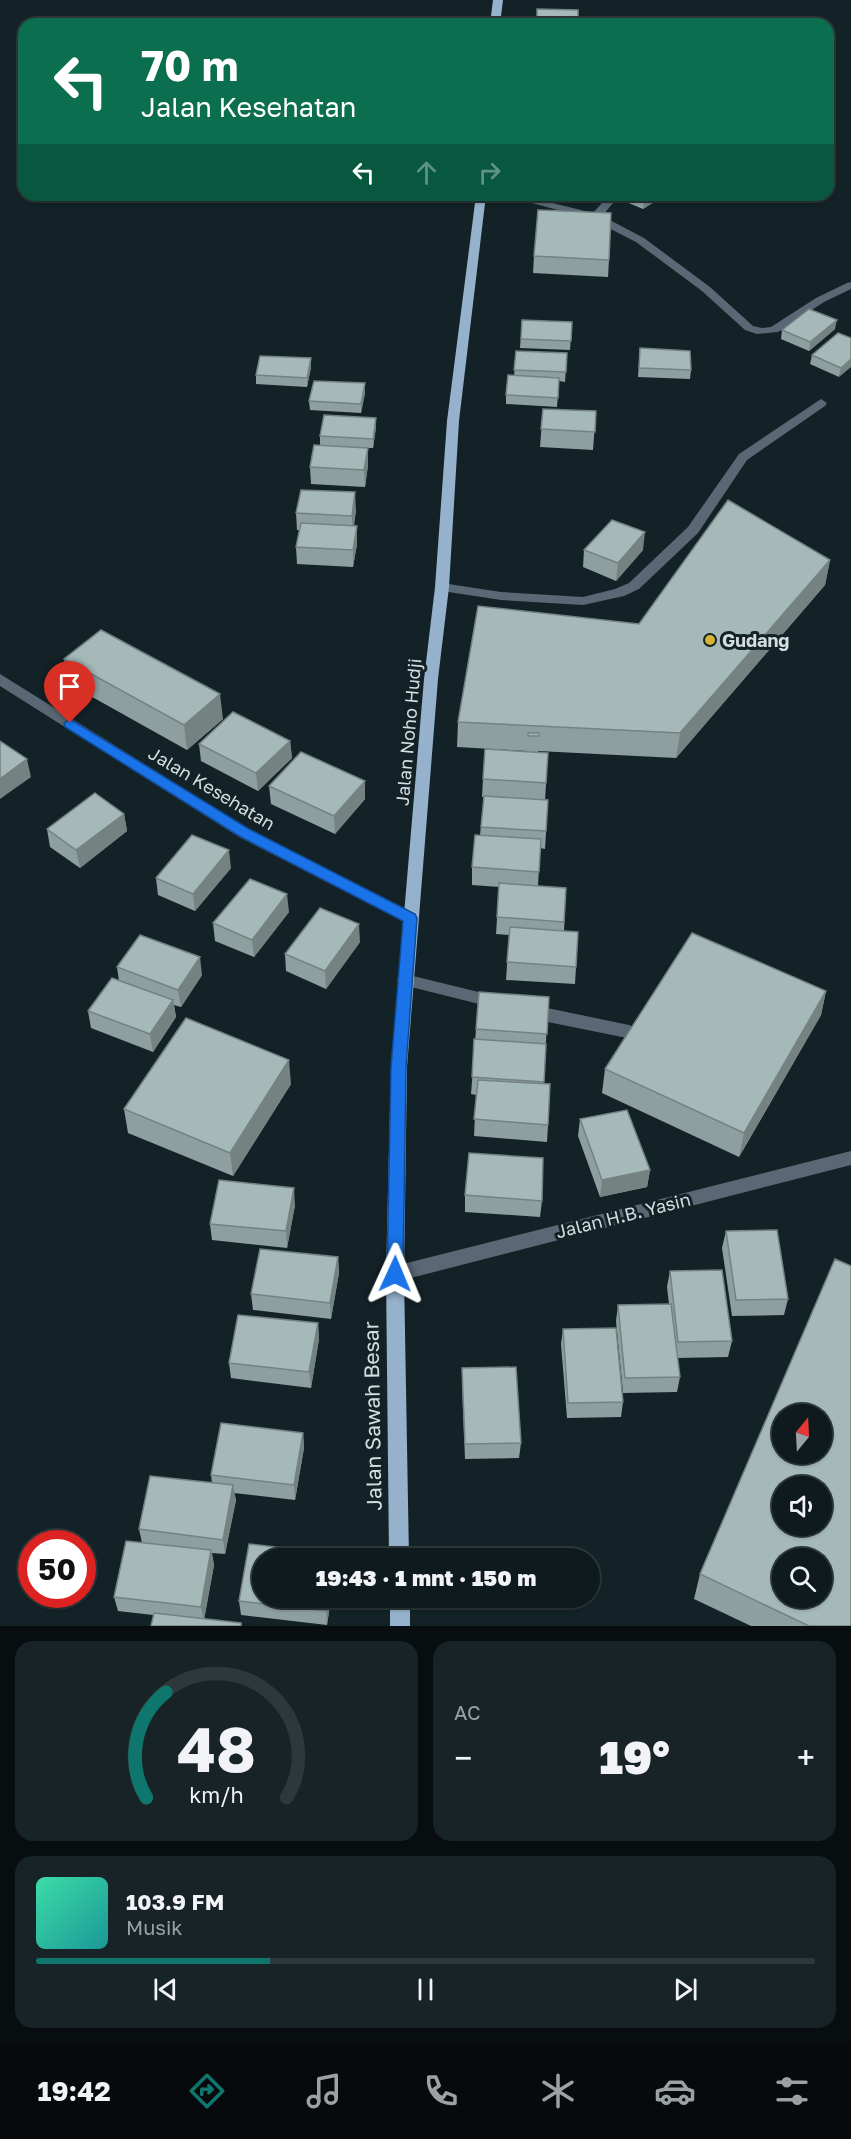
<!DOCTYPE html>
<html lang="id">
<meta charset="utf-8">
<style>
:root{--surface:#0e1a1d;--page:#172326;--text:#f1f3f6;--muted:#9ba1a4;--line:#2e383b;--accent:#0f766e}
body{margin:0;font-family:"Golos Text",sans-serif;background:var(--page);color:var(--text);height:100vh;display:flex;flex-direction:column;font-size:22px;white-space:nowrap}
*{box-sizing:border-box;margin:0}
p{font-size:20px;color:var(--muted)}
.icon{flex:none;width:33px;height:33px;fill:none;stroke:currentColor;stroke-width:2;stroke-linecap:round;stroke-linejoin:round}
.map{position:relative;height:1626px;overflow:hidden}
.sheet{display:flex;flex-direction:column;gap:15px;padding:15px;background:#080e10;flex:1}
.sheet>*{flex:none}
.hud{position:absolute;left:18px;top:18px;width:816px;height:183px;border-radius:18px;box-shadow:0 2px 4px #0004,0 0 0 2px var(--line);background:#0b6e4f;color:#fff;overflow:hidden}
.needle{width:39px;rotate:18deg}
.tools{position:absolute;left:772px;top:1404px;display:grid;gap:12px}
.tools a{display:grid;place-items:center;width:60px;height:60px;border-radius:50%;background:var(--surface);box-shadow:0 2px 4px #0004,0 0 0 2px var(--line);font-size:30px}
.speed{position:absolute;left:18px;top:1530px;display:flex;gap:12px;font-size:30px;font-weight:700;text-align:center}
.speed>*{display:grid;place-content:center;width:78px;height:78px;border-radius:50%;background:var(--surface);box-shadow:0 2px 4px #0004,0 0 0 2px var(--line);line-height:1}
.speed .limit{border:9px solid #d22;background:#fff;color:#111}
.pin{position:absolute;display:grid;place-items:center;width:51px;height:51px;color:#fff;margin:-62px -26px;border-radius:50% 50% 50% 0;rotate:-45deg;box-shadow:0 0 6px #0007}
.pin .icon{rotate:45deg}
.me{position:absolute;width:66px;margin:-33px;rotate:1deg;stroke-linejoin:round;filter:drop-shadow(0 0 4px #0008)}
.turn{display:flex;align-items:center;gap:21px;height:126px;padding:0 24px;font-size:27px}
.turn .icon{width:78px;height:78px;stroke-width:2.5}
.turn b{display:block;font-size:42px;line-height:51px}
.lanes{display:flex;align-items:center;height:57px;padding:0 24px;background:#0003;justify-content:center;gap:30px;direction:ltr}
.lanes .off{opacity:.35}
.big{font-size:45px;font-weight:800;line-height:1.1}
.sheet .widget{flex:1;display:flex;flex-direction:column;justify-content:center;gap:9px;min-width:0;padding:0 21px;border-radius:18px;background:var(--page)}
.sheet .dial{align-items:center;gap:0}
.dial svg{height:156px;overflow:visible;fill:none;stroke:var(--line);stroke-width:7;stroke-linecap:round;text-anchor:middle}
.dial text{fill:var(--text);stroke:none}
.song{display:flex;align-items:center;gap:18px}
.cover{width:72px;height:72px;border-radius:9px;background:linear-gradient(135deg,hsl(160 70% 55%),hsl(180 70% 35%))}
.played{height:6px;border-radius:3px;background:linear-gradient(90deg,var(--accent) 30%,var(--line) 30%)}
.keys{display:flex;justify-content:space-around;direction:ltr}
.heat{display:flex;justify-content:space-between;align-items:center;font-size:33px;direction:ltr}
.sheet .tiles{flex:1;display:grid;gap:15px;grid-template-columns:1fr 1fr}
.widget:last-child{grid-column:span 2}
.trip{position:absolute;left:252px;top:1548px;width:348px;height:60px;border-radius:30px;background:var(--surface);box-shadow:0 2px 4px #0004,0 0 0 2px var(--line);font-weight:800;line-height:60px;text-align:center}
.tabs{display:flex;height:96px;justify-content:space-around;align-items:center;background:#060a0c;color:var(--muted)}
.tabs .icon{width:42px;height:42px}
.tabs .current{color:var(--accent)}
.tabs b{font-size:27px;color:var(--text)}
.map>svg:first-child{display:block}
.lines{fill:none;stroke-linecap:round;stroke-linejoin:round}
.minor{fill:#5a6774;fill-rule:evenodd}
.major{fill:#95b1cb;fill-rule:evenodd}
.wall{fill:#8e9f9f}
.shaded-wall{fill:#748282}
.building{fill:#a5b9b9;stroke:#748282;stroke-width:1.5;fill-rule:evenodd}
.route{fill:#1a73e8;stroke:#114b97;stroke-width:1.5}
.poi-dot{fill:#dab333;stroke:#132227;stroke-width:2}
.labels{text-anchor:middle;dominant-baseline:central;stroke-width:6;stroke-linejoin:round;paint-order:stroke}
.poi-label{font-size:18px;font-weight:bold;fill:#d4dee1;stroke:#132227;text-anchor:start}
.street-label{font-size:18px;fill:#d4dee1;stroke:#132227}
.near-street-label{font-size:21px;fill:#d4dee1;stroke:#132227}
</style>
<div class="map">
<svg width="851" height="1626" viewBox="0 0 851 1626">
<rect width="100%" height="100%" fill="#132227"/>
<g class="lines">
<g class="minor">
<path d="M502 195H520L593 213 609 195H620L602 216 644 238 710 287 753 326 762 328 771 327 816 298 847 283 851 282V289L824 302 778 332 757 334 745 330 702 291 636 242 591 219Z"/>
<path d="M821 399 827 403 825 406 747 460 698 533 639 589 624 596 583 605 501 600 442 591 435 587 442 583 501 592 583 597 615 589 629 583 688 527 739 454Z"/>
<path d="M0 674 249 829 416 914 418 918 416 922H404L239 837 0 686Z"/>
<path d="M405 974 499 997 505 998 507 1003 505 1008 499 1009 399 984 397 980 399 976Z"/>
<path d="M528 1004 629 1025 653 1034 655 1039 653 1044 647 1046 627 1038 528 1018 522 1016 520 1011 522 1006Z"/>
<path d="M851 1151V1165L395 1282 389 1280 386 1274 389 1268 395 1266Z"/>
</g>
<g class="major">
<path d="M493 0H503L500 24H490Z"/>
<path d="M476 195H486L459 421 449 587 438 679 407 1067 404 1274 409 1558H389L386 1274 391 1067 424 679 435 587 447 421Z"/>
<rect x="390" y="1598" width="20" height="28"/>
</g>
</g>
<g class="wall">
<path d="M537 9 578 10V24H537Z"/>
<path d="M620 195H665L643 209 619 199Z"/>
<path d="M534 256 609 260 608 277 533 273Z"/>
<path d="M522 320 572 322 570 350 520 348Z"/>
<path d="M835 329 809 351 781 339 782 330Z"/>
<path d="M851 338 839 377 810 364 812 355Z"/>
<path d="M640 348 691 370 690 379 638 377Z"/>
<path d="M516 351 567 353 565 382 559 381 557 407 506 404V395L514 376Z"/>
<path d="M311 367 307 387 256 384V375Z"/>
<path d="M365 393 361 413 310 410 309 401Z"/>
<path d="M543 409 596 411 593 450 540 447Z"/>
<path d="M376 427 373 448H368V465L365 487 311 484 310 467 320 445V436Z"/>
<path d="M356 510 354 526H357V544L353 567 297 564 296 547 299 530H297L296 513Z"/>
<path d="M584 550H643L616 581 583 567Z"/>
<path d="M830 560 825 585 676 758 538 751V753H548L545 800H548L545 849 540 848 538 886 566 888 564 931 576 967 575 984 506 980 509 935 496 934 499 887 472 885V867L480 835 484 797H482L483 779 527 752V751L457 747 458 722 639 624Z"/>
<path d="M64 659 223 719 187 750 69 684Z"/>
<path d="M290 741 292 758 258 791 201 761 199 744Z"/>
<path d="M269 786 365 799 335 834 271 804Z"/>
<path d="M124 814 127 831 80 868 50 847 47 829Z"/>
<path d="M231 868 195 911 158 895 156 878Z"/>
<path d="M289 912 254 957 215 941 213 923Z"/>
<path d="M360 942 326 989 286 971 285 954Z"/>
<path d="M117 967 202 975 181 1007 174 1005 176 1017 153 1052 91 1028 88 1011 119 981Z"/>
<path d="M826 991 821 1015 739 1157 602 1093 605 1069Z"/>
<path d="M549 997 543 1084 548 1125 547 1142 474 1136 476 1095 471 1094 476 1029Z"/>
<path d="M291 1084 233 1176 128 1133 124 1109Z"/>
<path d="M580 1119 650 1170 647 1187 600 1197 578 1136Z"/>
<path d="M465 1195 542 1201 540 1217 465 1212Z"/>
<path d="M295 1205 287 1248 212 1240 210 1224Z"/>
<path d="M726 1231 788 1299 784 1315 732 1316 722 1248Z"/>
<path d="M338 1257 339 1273 331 1319 253 1310 251 1294Z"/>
<path d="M670 1271 732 1341 728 1357 677 1358 680 1377 677 1392 623 1393 616 1321 618 1305 669 1304 667 1287Z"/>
<path d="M318 1323 319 1339 311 1388 231 1378 229 1363Z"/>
<path d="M563 1329 623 1402 621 1417 567 1418 561 1344Z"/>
<path d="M462 1368 521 1443 519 1458 465 1459 462 1384Z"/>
<path d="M303 1433 304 1448 295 1500 234 1493 236 1500 225 1554 212 1553 214 1565 204 1619 153 1615 118 1611 114 1597 142 1543 139 1529 212 1483 211 1475Z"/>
<path d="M700 1574 851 1626H751L694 1599Z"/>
<path d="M262 1598H331L327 1625 241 1615 239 1601Z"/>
</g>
<g class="shaded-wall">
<path d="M653 195H665L643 209 644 201Z"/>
<path d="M837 320 835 329 809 351 810 342Z"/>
<path d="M311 358V367L307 387V378Z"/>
<path d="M851 359V367L839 377 841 368Z"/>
<path d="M365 383V393L361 413V404Z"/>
<path d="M376 418V427L373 448V439Z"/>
<path d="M368 448V465L365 487 364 470Z"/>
<path d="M355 492 356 510 352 533V516Z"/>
<path d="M357 526V544L353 567V550Z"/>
<path d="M645 532 643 550 616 581 618 563Z"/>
<path d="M830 560 825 585 676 758 680 733Z"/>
<path d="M220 694 223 719 187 750 184 725Z"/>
<path d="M290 741 292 758 258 791 256 773Z"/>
<path d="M27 759 31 777 0 799V779Z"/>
<path d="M365 781V799L335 834 334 816Z"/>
<path d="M124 814 127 831 80 868 76 850Z"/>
<path d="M229 850 231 868 195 911 193 894Z"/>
<path d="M287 894 289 912 254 957 252 940Z"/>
<path d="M359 924 360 942 326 989 325 971Z"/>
<path d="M200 957 202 975 181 1007 178 990Z"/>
<path d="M826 991 821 1015 739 1157 744 1133Z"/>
<path d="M173 1000 176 1017 153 1052 150 1034Z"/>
<path d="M289 1060 291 1084 233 1176 230 1153Z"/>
<path d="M650 1170 647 1187 600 1197 602 1180Z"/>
<path d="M294 1188 295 1205 287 1248 286 1231Z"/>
<path d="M338 1257 339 1273 331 1319 330 1303Z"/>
<path d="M318 1323 319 1339 311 1388 309 1372Z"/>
<path d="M303 1433 304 1448 295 1500 294 1485Z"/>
<path d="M233 1485 236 1500 225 1554 223 1540Z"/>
<path d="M211 1550 214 1565 204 1621 201 1607Z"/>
<path d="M328 1598H331L327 1625 326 1611Z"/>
</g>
<g class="building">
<path d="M537 9 578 10V22L537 21Z"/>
<path d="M380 17 465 21 464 24H378Z"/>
<path d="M632 195H653L644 201Z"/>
<path d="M538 210 611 213 609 260 534 256Z"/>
<path d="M809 309 837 320 810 342 782 330Z"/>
<path d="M522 320 572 322 571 341 521 339Z"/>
<path d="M838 333 851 338V359L841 368 812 355Z"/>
<path d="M640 348 690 351 691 370 639 368Z"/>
<path d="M516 351 567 353 566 372 514 370Z"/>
<path d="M260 356 311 358 307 378 256 375Z"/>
<path d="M508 375 559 378 558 398 506 395Z"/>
<path d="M314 381 365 383 361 404 309 401Z"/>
<path d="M543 409 596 411 595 432 541 429Z"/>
<path d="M324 415 376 418 373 439 320 436Z"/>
<path d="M314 445 368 448 364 470 310 467Z"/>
<path d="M301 490 355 492 352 516 296 513Z"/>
<path d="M728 500 830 560 680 733 458 722 478 606 639 624Z"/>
<path d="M612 520 645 532 618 563 584 550Z"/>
<path d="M301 523 357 526 353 550 296 547Z"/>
<path d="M101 630 220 694 184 725 64 659Z"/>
<path d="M233 712 290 741 256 773 199 744Z"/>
<rect x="528" y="733" width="11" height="3"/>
<path d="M0 741 27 759 0 779Z"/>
<path d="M485 749 548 753 546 783 483 779Z"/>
<path d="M301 752 365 781 334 816 269 786Z"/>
<path d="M95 793 124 814 76 850 47 829Z"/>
<path d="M484 796 548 800 546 831 481 827Z"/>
<path d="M192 835 229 850 193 894 156 878Z"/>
<path d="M475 835 541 839 539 872 472 867Z"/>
<path d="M250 879 287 894 252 940 213 923Z"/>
<path d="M499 883 566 888 564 922 497 917Z"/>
<path d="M320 908 359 924 325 971 285 954Z"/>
<path d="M510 927 578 932 576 967 507 962Z"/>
<path d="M692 933 826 991 744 1133 605 1069Z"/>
<path d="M140 935 200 957 178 990 117 967Z"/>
<path d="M112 978 173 1000 150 1034 88 1011Z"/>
<path d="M479 992 549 997 547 1034 476 1029Z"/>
<path d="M186 1018 289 1060 230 1153 124 1109Z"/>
<path d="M474 1039 546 1044 544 1082 472 1077Z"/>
<path d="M478 1080 550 1084 548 1125 474 1119Z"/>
<path d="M627 1110 650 1170 602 1180 580 1119Z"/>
<path d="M469 1153 543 1158 542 1201 465 1195Z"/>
<path d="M219 1180 294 1188 286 1231 210 1224Z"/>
<path d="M777 1230 788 1299 736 1300 726 1231Z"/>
<path d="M260 1249 338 1257 330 1303 251 1294Z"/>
<path d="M835 1259 851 1266V1626H809L700 1574ZM783 1414H822V1454H783ZM783 1486H822V1526H783ZM783 1558H822V1598H783Z"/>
<path d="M722 1270 732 1341 678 1342 670 1271Z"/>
<path d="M671 1304 680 1377 625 1378 618 1305Z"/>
<path d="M238 1315 318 1323 309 1372 229 1363Z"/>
<path d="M616 1328 623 1402 568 1403 563 1329Z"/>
<path d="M516 1367 521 1443 465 1444 462 1368Z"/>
<path d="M221 1423 303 1433 294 1485 211 1475Z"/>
<path d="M150 1476 233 1485 223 1540 139 1529Z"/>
<path d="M126 1541 211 1550 201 1607 114 1597Z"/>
<path d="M249 1544 334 1554V1558H262V1598H328L326 1611 239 1601Z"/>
<path d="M154 1613 241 1623V1626H151Z"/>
</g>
<path class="route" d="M70 719 249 829 415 914 417 918 406 1067 403 1274 401 1279 395 1281 389 1279 387 1274 391 1067 403 921 239 836 65 727 64 723Z"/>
<circle class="poi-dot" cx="710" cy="640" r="6"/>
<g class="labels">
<g class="poi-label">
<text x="722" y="640">Gudang</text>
</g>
<g class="street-label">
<text transform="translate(408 732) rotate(-85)">Jalan Noho Hudji</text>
<text transform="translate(212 788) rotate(31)">Jalan Kesehatan</text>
<text transform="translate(623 1215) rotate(-14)">Jalan H.B. Yasin</text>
</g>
<g class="near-street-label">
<text transform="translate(372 1416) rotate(-91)">Jalan Sawah Besar</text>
</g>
</g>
</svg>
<div class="tools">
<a><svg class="needle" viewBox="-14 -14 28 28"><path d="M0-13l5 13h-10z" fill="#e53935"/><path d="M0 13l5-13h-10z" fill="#9ba1a4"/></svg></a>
<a><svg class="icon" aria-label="sound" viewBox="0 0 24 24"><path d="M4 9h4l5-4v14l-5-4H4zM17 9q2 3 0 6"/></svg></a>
<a><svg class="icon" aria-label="search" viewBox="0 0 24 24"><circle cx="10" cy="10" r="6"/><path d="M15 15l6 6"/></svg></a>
</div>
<div class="speed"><div class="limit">50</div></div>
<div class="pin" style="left:70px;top:723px;background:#d93025"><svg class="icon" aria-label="arrive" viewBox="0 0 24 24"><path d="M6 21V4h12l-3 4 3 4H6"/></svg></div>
<svg class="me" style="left:395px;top:1274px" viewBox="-20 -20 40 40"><path d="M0-17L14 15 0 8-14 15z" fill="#1a73e8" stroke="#fff" stroke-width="4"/></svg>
<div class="trip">19:43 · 1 mnt · 150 m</div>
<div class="hud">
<div class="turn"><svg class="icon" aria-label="left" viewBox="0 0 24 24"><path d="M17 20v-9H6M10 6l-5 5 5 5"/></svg><div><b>70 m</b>Jalan Kesehatan</div></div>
<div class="lanes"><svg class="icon" aria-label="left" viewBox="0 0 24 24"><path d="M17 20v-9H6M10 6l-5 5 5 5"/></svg><svg class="icon off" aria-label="ahead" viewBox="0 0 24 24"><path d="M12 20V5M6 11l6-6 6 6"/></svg><svg class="icon off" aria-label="right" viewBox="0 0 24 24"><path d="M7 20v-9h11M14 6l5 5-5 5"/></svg></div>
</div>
</div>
<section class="sheet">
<div class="tiles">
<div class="widget dial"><svg viewBox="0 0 100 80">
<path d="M14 69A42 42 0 1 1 86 69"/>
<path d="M14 69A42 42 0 0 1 24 15" stroke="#0f766e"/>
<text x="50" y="56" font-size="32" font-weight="700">48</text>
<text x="50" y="72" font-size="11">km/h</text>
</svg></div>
<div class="widget"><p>AC</p>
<div class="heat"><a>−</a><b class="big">19°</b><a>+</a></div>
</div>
<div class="widget">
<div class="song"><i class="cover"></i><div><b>103.9 FM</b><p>Musik</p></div></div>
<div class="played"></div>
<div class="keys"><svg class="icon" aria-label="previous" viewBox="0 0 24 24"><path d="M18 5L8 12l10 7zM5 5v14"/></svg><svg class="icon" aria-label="pause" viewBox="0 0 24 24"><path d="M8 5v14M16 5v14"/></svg><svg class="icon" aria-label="next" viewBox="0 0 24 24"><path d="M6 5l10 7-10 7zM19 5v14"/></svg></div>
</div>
</div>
</section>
<nav class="tabs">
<b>19:42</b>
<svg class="icon current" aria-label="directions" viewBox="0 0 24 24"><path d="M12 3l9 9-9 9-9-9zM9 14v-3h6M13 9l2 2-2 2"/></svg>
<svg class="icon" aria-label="music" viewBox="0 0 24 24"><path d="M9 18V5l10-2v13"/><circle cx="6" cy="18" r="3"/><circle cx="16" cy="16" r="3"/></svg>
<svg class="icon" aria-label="phone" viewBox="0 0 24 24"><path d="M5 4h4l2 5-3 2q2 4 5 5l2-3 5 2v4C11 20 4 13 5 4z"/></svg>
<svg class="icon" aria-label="climate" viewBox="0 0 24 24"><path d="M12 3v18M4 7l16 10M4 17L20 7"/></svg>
<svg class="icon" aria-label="car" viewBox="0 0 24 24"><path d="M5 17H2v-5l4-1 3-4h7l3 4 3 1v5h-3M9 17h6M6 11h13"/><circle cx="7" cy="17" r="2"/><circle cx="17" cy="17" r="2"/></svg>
<svg class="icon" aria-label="filters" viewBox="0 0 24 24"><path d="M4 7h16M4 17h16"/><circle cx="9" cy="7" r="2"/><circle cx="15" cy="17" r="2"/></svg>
</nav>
